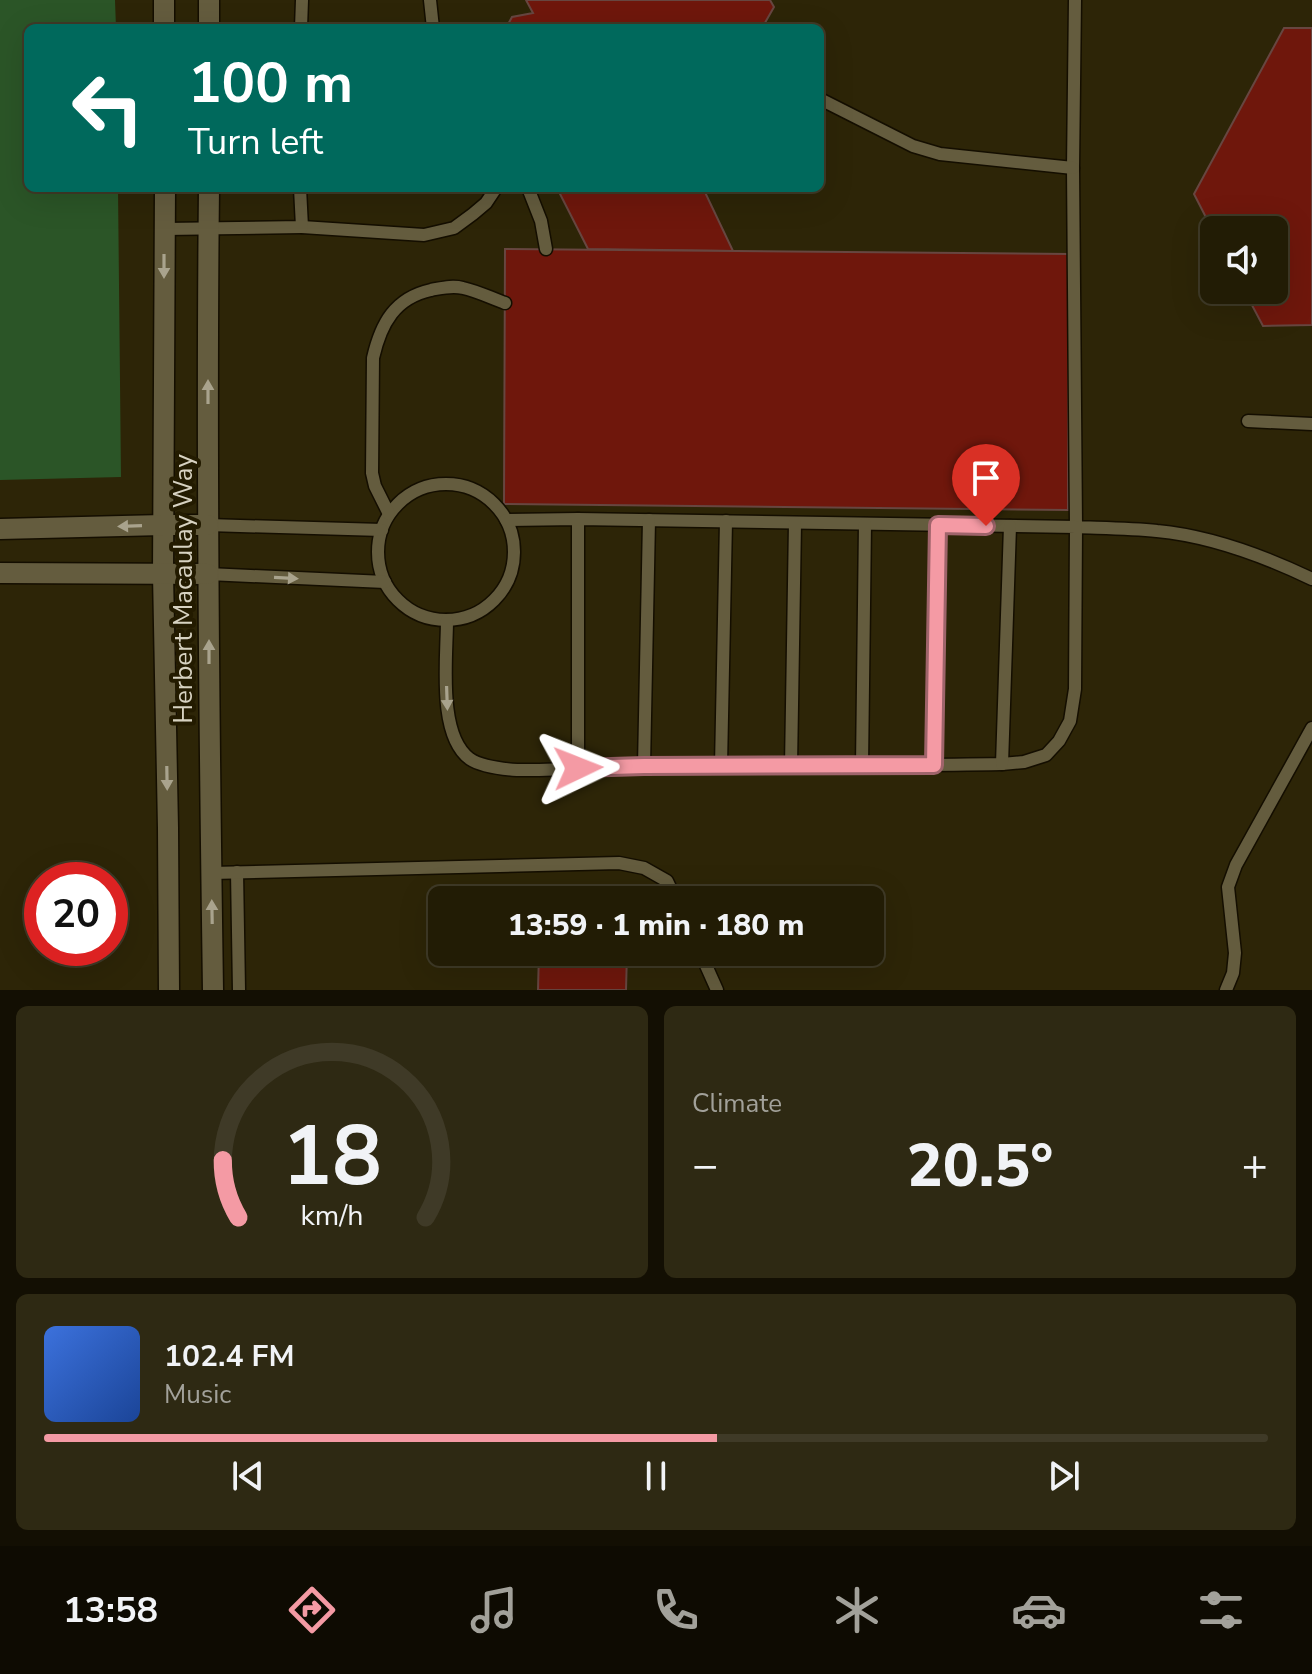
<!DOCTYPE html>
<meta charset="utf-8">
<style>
:root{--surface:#221c05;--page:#2e2913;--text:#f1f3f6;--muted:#a2a19a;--line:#3f3a27;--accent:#f49aa4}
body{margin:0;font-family:"Nunito Sans",sans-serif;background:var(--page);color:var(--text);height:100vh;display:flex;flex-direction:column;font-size:30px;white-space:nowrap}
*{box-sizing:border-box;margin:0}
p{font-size:26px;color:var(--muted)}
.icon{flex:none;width:44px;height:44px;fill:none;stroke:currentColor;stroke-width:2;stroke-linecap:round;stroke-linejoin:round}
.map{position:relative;height:990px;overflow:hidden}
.sheet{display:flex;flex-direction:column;gap:16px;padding:16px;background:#130f03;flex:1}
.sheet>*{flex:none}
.top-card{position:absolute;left:24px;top:24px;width:800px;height:168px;border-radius:12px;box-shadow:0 8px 32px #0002,0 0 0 2px var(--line);background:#00695c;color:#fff;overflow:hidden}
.buttons{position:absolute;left:1200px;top:216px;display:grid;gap:16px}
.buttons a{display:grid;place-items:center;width:88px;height:88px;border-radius:12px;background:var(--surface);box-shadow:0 8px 32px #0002,0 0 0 2px var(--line);font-size:40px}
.speed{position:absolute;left:24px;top:862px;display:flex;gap:16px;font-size:40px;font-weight:700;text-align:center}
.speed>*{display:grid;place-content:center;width:104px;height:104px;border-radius:50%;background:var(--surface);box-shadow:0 8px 32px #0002,0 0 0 2px var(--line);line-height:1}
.speed .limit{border:12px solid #d22;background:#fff;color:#111}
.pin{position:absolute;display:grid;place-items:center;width:68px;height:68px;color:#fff;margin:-82px -34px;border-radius:50% 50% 50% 0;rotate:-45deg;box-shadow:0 0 8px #0007}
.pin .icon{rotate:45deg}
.me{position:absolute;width:88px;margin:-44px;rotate:88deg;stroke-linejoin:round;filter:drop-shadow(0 0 6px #0008)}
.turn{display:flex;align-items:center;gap:28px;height:168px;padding:0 32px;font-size:36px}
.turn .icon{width:104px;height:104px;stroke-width:2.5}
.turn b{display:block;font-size:56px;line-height:68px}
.big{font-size:60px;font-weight:800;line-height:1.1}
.sheet .card{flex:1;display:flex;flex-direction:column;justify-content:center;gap:12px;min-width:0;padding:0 28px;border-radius:12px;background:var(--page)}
.sheet .dial{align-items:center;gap:0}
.dial svg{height:208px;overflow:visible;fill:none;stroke:var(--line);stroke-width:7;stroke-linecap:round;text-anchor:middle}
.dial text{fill:var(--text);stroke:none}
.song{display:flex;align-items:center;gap:24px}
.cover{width:96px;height:96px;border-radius:12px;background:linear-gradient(135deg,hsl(220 70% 55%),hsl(220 70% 35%))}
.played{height:8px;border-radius:4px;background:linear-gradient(90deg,var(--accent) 55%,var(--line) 55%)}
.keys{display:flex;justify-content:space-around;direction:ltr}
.heat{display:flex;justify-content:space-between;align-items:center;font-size:44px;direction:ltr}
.sheet .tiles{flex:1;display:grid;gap:16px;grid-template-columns:1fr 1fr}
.card:last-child{grid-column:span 2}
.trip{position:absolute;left:428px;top:886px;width:456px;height:80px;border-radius:12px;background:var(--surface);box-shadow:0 8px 32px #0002,0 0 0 2px var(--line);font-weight:800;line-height:80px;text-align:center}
.tabs{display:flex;height:128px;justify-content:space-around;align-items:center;background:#0e0b02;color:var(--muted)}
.tabs .icon{width:56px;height:56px}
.tabs .current{color:var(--accent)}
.tabs b{font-size:36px;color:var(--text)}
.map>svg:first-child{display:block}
.green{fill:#2b5527}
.building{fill:#6f170c;stroke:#674640;stroke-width:2}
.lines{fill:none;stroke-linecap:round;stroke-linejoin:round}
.lane-casing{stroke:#140e00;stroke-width:15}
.secondary-casing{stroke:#140e00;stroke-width:23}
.lane{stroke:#645c3e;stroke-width:12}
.secondary{stroke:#645c3e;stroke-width:20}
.oneway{fill:#a9a38d}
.route-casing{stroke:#9f646b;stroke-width:20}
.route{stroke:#f49aa4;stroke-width:14}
.labels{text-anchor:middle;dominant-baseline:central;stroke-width:8;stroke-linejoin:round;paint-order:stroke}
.street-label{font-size:26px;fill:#d7d2c1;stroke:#231b00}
</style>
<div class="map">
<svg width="1312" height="990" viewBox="0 0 1312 990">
<rect width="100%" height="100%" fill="#2d2507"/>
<path class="green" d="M0 0H115L116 28H28V188H118L121 477 0 480Z"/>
<g class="building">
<path d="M526 0H770L774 7 762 28H506L512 17 533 13Z"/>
<path d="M1284 28H1312V325L1263 326 1244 290H1274V230H1214V233L1194 194Z"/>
<path d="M557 188H703L733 251 588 249Z"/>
<path d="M505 249 1069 254 1068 510 504 504Z"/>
<path d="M539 952 627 953 626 990H538Z"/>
</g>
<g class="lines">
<g class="lane-casing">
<g id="lane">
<path d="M430 0 433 28"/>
<path d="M1075 0 1073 168 1076 527C1103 528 1131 528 1157 531 1211 536 1264 556 1312 579"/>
<path d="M301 28 302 0"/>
<path d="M820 99 913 146 940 154 1073 168"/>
<path d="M528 188 541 221 546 249"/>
<path d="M302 227 424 235 454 228 473 214 486 203 496 188"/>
<path d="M165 229 302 227 300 188"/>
<path d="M1248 421 1312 424"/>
<circle cx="446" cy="552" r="68"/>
<path d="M389 514 375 486 372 473 373 358C381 323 395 298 431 290 442 288 452 285 463 288 477 291 491 298 505 303"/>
<path d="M578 519V768"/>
<path d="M208 525 382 530"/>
<path d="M208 574 385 582"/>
<path d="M447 620C447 658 437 735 470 759 482 767 503 769 517 770 561 771 606 766 650 766 767 766 885 766 1002 764L1024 762 1046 755 1059 741 1070 721 1075 689 1076 527 578 519 506 520"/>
<path d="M1002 764 1010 526"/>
<path d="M934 765 938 525"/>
<path d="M644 766 649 520"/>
<path d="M721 766 726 521"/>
<path d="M791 766 795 523"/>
<path d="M862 766 865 524"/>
<path d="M237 872 239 990"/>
<path d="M211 873 619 863 644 868 667 881 676 900"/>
<path d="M700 952 717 990"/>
<path d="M1226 990 1233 973 1235 953 1228 887 1236 865 1312 728"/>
</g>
</g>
<g class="secondary-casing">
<g id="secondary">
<path d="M164 0V28"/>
<path d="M209 0V28"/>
<path d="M165 188 163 574 168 828 169 990"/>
<path d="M209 188C206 455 209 723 213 990"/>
<path d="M0 529 163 525H208"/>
<path d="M0 573 208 574"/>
</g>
</g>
<use href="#lane" class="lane"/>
<use href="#secondary" class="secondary"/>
</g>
<defs><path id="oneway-solid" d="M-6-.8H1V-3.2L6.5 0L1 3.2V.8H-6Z" transform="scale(2)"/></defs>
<g class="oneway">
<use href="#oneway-solid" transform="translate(164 266) rotate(90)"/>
<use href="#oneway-solid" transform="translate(208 392) rotate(-90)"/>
<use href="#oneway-solid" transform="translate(130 526) rotate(178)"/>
<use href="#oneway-solid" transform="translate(286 578) rotate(3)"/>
<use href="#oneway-solid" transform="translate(209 652) rotate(-90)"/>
<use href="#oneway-solid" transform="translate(447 698) rotate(88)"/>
<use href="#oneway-solid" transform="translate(167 778) rotate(89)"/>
<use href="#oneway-solid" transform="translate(212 912) rotate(-91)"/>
</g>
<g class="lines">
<g class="route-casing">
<path id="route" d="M578 768 644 766 934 765 938 525 986 526"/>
</g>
<use href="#route" class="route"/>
</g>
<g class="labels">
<g class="street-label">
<text transform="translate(183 589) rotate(-90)">Herbert Macaulay Way</text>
</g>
</g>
</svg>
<div class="buttons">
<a><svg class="icon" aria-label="sound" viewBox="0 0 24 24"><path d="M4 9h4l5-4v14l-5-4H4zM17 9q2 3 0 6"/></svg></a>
</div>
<div class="speed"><div class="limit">20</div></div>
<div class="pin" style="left:986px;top:526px;background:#d93025"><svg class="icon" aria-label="arrive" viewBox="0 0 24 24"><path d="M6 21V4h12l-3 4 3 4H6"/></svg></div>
<svg class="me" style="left:578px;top:768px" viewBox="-20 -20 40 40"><path d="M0-17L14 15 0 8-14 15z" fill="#f49aa4" stroke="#fff" stroke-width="4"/></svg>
<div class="trip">13:59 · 1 min · 180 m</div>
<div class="top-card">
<div class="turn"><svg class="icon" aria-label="left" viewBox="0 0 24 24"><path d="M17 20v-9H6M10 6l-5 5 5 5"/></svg><div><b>100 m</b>Turn left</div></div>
</div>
</div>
<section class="sheet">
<div class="tiles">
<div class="card dial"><svg viewBox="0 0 100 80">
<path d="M14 69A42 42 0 1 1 86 69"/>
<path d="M14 69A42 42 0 0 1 8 47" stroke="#f49aa4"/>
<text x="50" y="56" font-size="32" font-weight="700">18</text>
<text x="50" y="72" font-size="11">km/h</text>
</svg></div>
<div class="card"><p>Climate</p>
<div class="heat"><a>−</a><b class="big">20.5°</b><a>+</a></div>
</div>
<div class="card">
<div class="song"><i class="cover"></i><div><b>102.4 FM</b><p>Music</p></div></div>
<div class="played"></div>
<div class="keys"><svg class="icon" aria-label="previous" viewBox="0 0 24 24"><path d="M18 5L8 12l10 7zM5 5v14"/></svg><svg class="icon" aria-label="pause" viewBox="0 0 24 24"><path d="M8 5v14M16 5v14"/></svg><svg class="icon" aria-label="next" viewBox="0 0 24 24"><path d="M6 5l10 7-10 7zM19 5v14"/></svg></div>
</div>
</div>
</section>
<nav class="tabs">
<b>13:58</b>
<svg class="icon current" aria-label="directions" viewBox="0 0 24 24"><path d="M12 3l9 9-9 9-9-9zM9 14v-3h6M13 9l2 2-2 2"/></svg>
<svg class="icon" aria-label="music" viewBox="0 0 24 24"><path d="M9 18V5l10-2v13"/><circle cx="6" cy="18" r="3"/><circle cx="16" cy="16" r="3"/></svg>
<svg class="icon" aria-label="phone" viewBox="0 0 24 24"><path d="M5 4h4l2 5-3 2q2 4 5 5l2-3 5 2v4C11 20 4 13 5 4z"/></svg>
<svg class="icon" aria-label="climate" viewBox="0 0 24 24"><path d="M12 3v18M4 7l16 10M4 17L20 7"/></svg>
<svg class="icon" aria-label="car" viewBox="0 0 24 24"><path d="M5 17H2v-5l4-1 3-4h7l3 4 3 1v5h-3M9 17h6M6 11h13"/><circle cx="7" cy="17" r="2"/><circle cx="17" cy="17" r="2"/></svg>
<svg class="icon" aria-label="filters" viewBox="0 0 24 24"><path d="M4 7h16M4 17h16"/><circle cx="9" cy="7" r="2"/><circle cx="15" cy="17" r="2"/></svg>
</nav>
